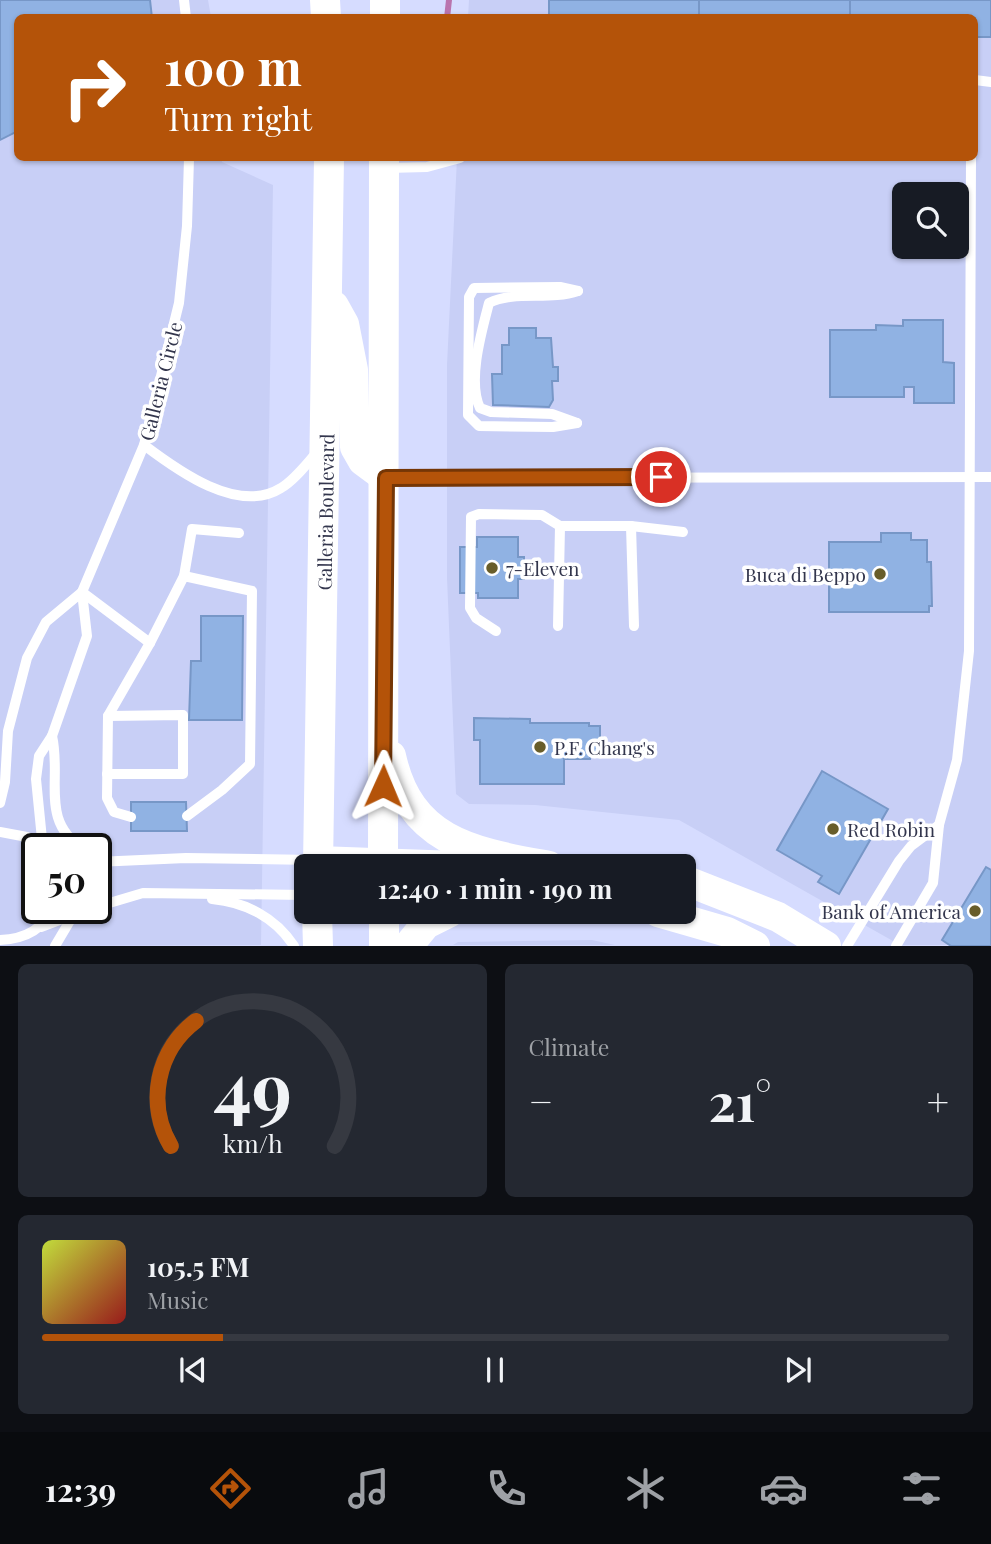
<!DOCTYPE html>
<meta charset="utf-8">
<style>
:root{--surface:#171b24;--page:#242831;--text:#f1f3f6;--muted:#9ea1a6;--line:#363941;--accent:#b45309}
body{margin:0;font-family:"Playfair Display",serif;background:var(--page);color:var(--text);height:100vh;display:flex;flex-direction:column;font-size:26px;white-space:nowrap}
*{box-sizing:border-box;margin:0}
p{font-size:23px;color:var(--muted)}
.icon{flex:none;width:38px;height:38px;fill:none;stroke:currentColor;stroke-width:2;stroke-linecap:round;stroke-linejoin:round}
.map{position:relative;height:946px;overflow:hidden}
.sheet{display:flex;flex-direction:column;gap:18px;padding:18px;background:#0d0f14;flex:1}
.sheet>*{flex:none}
.top-card{position:absolute;left:14px;top:14px;width:964px;height:147px;border-radius:10px;box-shadow:0 2px 5px #0004;background:#b45309;color:#fff;overflow:hidden}
.controls{position:absolute;left:892px;top:182px;display:grid;gap:14px}
.controls a{display:grid;place-items:center;width:77px;height:77px;border-radius:10px;background:var(--surface);box-shadow:0 2px 5px #0004;font-size:35px}
.speed{position:absolute;left:21px;top:833px;display:flex;gap:14px;font-size:35px;font-weight:700;text-align:center}
.speed>*{display:grid;place-content:center;width:91px;height:91px;border-radius:50%;background:var(--surface);box-shadow:0 2px 5px #0004;line-height:1}
.speed .limit{border:4px solid #111;border-radius:10px;background:#fff;color:#111}
.pin{position:absolute;display:grid;place-items:center;width:60px;height:60px;color:#fff;margin:-30px;border:4px solid #fff;border-radius:50%;box-shadow:0 2px 7px #0007}
.me{position:absolute;width:77px;margin:-38px;rotate:1deg;stroke-linejoin:round;filter:drop-shadow(0 0 5px #0008)}
.turn{display:flex;align-items:center;gap:24px;height:147px;padding:0 35px;font-size:32px}
.turn .icon{width:91px;height:91px;stroke-width:2.5}
.turn b{display:block;font-size:49px;line-height:60px}
.big{font-size:52px;font-weight:700;line-height:1.1}
.sheet .card{flex:1;display:flex;flex-direction:column;justify-content:center;gap:10px;min-width:0;padding:0 24px;border-radius:10px;background:var(--page)}
.sheet .dial{align-items:center;gap:0}
.dial svg{height:182px;overflow:visible;fill:none;stroke:var(--line);stroke-width:7;stroke-linecap:round;text-anchor:middle}
.dial text{fill:var(--text);stroke:none}
.song{display:flex;align-items:center;gap:21px}
.cover{width:84px;height:84px;border-radius:10px;background:linear-gradient(135deg,hsl(70 70% 55%),hsl(0 70% 35%))}
.played{height:7px;border-radius:4px;background:linear-gradient(90deg,var(--accent) 20%,var(--line) 20%)}
.keys{display:flex;justify-content:space-around;direction:ltr}
.heat{display:flex;justify-content:space-between;align-items:center;font-size:38px;direction:ltr}
.sheet .tiles{flex:1;display:grid;gap:18px;grid-template-columns:1fr 1fr}
.card:last-child{grid-column:span 2}
.trip{position:absolute;left:294px;top:854px;width:402px;height:70px;border-radius:10px;background:var(--surface);box-shadow:0 2px 5px #0004;font-weight:700;line-height:70px;text-align:center}
.dock{display:flex;height:112px;justify-content:space-around;align-items:center;background:#090b0e;color:var(--muted)}
.dock .icon{width:49px;height:49px}
.dock .current{color:var(--accent)}
.dock b{font-size:32px;color:var(--text)}
.map>svg:first-child{display:block}
.built{fill:#c8cff6;fill-rule:evenodd}
.lines{fill:none;stroke-linecap:round;stroke-linejoin:round}
.stream{stroke:#b974ae;stroke-width:6}
.building{fill:#90b2e3;stroke:#7797c7;stroke-width:2}
.lane{stroke:#fff;stroke-width:10}
.secondary{stroke:#fff;stroke-width:30}
.route-casing{stroke:#753606;stroke-width:18}
.route{stroke:#b45309;stroke-width:12}
.poi-dot{fill:#685d2a;stroke:#fff;stroke-width:2.5}
.labels{text-anchor:middle;dominant-baseline:central;stroke-width:7;stroke-linejoin:round;paint-order:stroke}
.street-label{font-size:19px;fill:#33364d;stroke:#fff}
.poi-label{font-size:19px;fill:#33364d;stroke:#fff;text-anchor:start}
</style>
<div class="map">
<svg width="991" height="946" viewBox="0 0 991 946">
<rect width="100%" height="100%" fill="#d6dcff"/>
<g class="built">
<path d="M0 0H208L211 17 18 18V158H221L222 162 273 185 261 945 0 946ZM37 849H96V908H37Z"/>
<path d="M469 0H991V945H900L679 820 535 805 469 804 456 794 447 578V365L457 158H975V18L468 17ZM905 194H957V247H905Z"/>
<path d="M592 940 615 945H453L458 942Z"/>
</g>
<g class="lines">
<path class="stream" d="M447 18 449 0"/>
</g>
<g class="building">
<path d="M0 0H150L152 18H18V131L0 140Z"/>
<rect x="549" y="0" width="150" height="18"/>
<rect x="699" y="0" width="151" height="18"/>
<path d="M850 0H991V37H975V18H850Z"/>
<path d="M903 320H943V362L954 363V403H914V387H904V397H830V330H876V325L903 326Z"/>
<path d="M509 328H536V338H551L553 367H558V381H552L553 400 549 407 493 405 492 374H502V345H509Z"/>
<path d="M881 533H911V540H927V562H931L932 606H929V612H829V542H881Z"/>
<path d="M477 537H518V557H524V579H518V598H478V593H460V547H477Z"/>
<path d="M201 616H243L242 720H189L191 661H201Z"/>
<path d="M474 718 530 719V723H589V726H600V753H590V759H564V784H480V740H474Z"/>
<path d="M822 771 888 809 839 894 818 882 822 876 777 850Z"/>
<path d="M131 802H186L187 831H131Z"/>
<path d="M986 867 991 870V946H951L942 940Z"/>
</g>
<g class="lines">
<g class="lane">
<path d="M184 0 186 18"/>
<path d="M975 80 991 82"/>
<path d="M387 168 427 167 460 158"/>
<path d="M577 423 553 427 479 426 468 415 469 297 474 288 560 287 578 291"/>
<path d="M577 423 552 414 491 412 480 408C467 381 482 330 489 303 516 290 549 301 578 291"/>
<path d="M144 445C177 470 238 515 281 488 295 480 308 462 319 450"/>
<path d="M389 478 991 477"/>
<path d="M631 526 634 626"/>
<path d="M184 576 192 529 239 533"/>
<path d="M82 592 150 643 184 576 252 591 250 764 222 790 187 816"/>
<path d="M558 626 560 526H631L683 532"/>
<path d="M496 631 476 618 470 608 471 517 479 514 542 515 560 526"/>
<path d="M52 736C62 779 39 822 84 849"/>
<path d="M107 774H183V715L108 716"/>
<path d="M0 803 5 782 8 731 27 658 46 622 82 592 144 445 179 303 187 226 189 158"/>
<path d="M131 817 114 812 107 798 108 716 150 643"/>
<path d="M0 832 27 837 43 849"/>
<path d="M43 849 36 779 39 756 52 736 87 636 82 592"/>
<path d="M96 862 186 858 315 860"/>
<path d="M212 899C245 902 275 917 294 946"/>
<path d="M96 907 143 893 306 895"/>
<path d="M41 927 91 908"/>
<path d="M0 940C23 939 43 931 52 908"/>
<path d="M55 946 74 914"/>
<path d="M847 946 899 861 911 846 939 825"/>
<path d="M896 946 933 883 939 825 957 760 969 651 971 158"/>
</g>
<g class="secondary">
<path d="M325 0 326 18"/>
<path d="M385 18V0"/>
<path d="M334 306 344 324 353 370 355 447 363 461 386 478"/>
<path d="M391 756C410 843 474 852 549 866"/>
<path d="M318 861 456 866"/>
<path d="M318 866 329 158"/>
<path d="M383 866 384 158"/>
<path d="M684 880 778 917 826 946"/>
<path d="M317 912 318 946"/>
<path d="M658 912 727 932 755 946"/>
<path d="M384 946V912"/>
<path d="M408 946 426 924 450 912"/>
</g>
</g>
<g class="lines">
<g class="route-casing">
<path id="route" d="M383 786 386 478 661 477"/>
</g>
<use href="#route" class="route"/>
</g>
<g class="poi-dot">
<circle cx="492" cy="568" r="7"/>
<circle cx="880" cy="574" r="7"/>
<circle cx="540" cy="747" r="7"/>
<circle cx="833" cy="829" r="7"/>
<circle cx="975" cy="911" r="7"/>
</g>
<g class="labels">
<g class="street-label">
<text transform="translate(160 381) rotate(-76)">Galleria Circle</text>
<text transform="translate(325 512) rotate(-89)">Galleria Boulevard</text>
</g>
<g class="poi-label">
<text x="506" y="568">7-Eleven</text>
<text x="866" y="574" text-anchor="end">Buca di Beppo</text>
<text x="554" y="747">P.F. Chang's</text>
<text x="847" y="829">Red Robin</text>
<text x="961" y="911" text-anchor="end">Bank of America</text>
</g>
</g>
</svg>
<div class="controls">
<a><svg class="icon" aria-label="search" viewBox="0 0 24 24"><circle cx="10" cy="10" r="6"/><path d="M15 15l6 6"/></svg></a>
</div>
<div class="speed"><div class="limit">50</div></div>
<div class="pin" style="left:661px;top:477px;background:#d93025"><svg class="icon" aria-label="arrive" viewBox="0 0 24 24"><path d="M6 21V4h12l-3 4 3 4H6"/></svg></div>
<svg class="me" style="left:383px;top:786px" viewBox="-20 -20 40 40"><path d="M0-17L14 15 0 8-14 15z" fill="#b45309" stroke="#fff" stroke-width="4"/></svg>
<div class="trip">12:40 · 1 min · 190 m</div>
<div class="top-card">
<div class="turn"><svg class="icon" aria-label="right" viewBox="0 0 24 24"><path d="M7 20v-9h11M14 6l5 5-5 5"/></svg><div><b>100 m</b>Turn right</div></div>
</div>
</div>
<section class="sheet">
<div class="tiles">
<div class="card dial"><svg viewBox="0 0 100 80">
<path d="M14 69A42 42 0 1 1 86 69"/>
<path d="M14 69A42 42 0 0 1 25 14" stroke="#b45309"/>
<text x="50" y="56" font-size="32" font-weight="700">49</text>
<text x="50" y="72" font-size="11">km/h</text>
</svg></div>
<div class="card"><p>Climate</p>
<div class="heat"><a>−</a><b class="big">21°</b><a>+</a></div>
</div>
<div class="card">
<div class="song"><i class="cover"></i><div><b>105.5 FM</b><p>Music</p></div></div>
<div class="played"></div>
<div class="keys"><svg class="icon" aria-label="previous" viewBox="0 0 24 24"><path d="M18 5L8 12l10 7zM5 5v14"/></svg><svg class="icon" aria-label="pause" viewBox="0 0 24 24"><path d="M8 5v14M16 5v14"/></svg><svg class="icon" aria-label="next" viewBox="0 0 24 24"><path d="M6 5l10 7-10 7zM19 5v14"/></svg></div>
</div>
</div>
</section>
<nav class="dock">
<b>12:39</b>
<svg class="icon current" aria-label="directions" viewBox="0 0 24 24"><path d="M12 3l9 9-9 9-9-9zM9 14v-3h6M13 9l2 2-2 2"/></svg>
<svg class="icon" aria-label="music" viewBox="0 0 24 24"><path d="M9 18V5l10-2v13"/><circle cx="6" cy="18" r="3"/><circle cx="16" cy="16" r="3"/></svg>
<svg class="icon" aria-label="phone" viewBox="0 0 24 24"><path d="M5 4h4l2 5-3 2q2 4 5 5l2-3 5 2v4C11 20 4 13 5 4z"/></svg>
<svg class="icon" aria-label="climate" viewBox="0 0 24 24"><path d="M12 3v18M4 7l16 10M4 17L20 7"/></svg>
<svg class="icon" aria-label="car" viewBox="0 0 24 24"><path d="M5 17H2v-5l4-1 3-4h7l3 4 3 1v5h-3M9 17h6M6 11h13"/><circle cx="7" cy="17" r="2"/><circle cx="17" cy="17" r="2"/></svg>
<svg class="icon" aria-label="filters" viewBox="0 0 24 24"><path d="M4 7h16M4 17h16"/><circle cx="9" cy="7" r="2"/><circle cx="15" cy="17" r="2"/></svg>
</nav>
